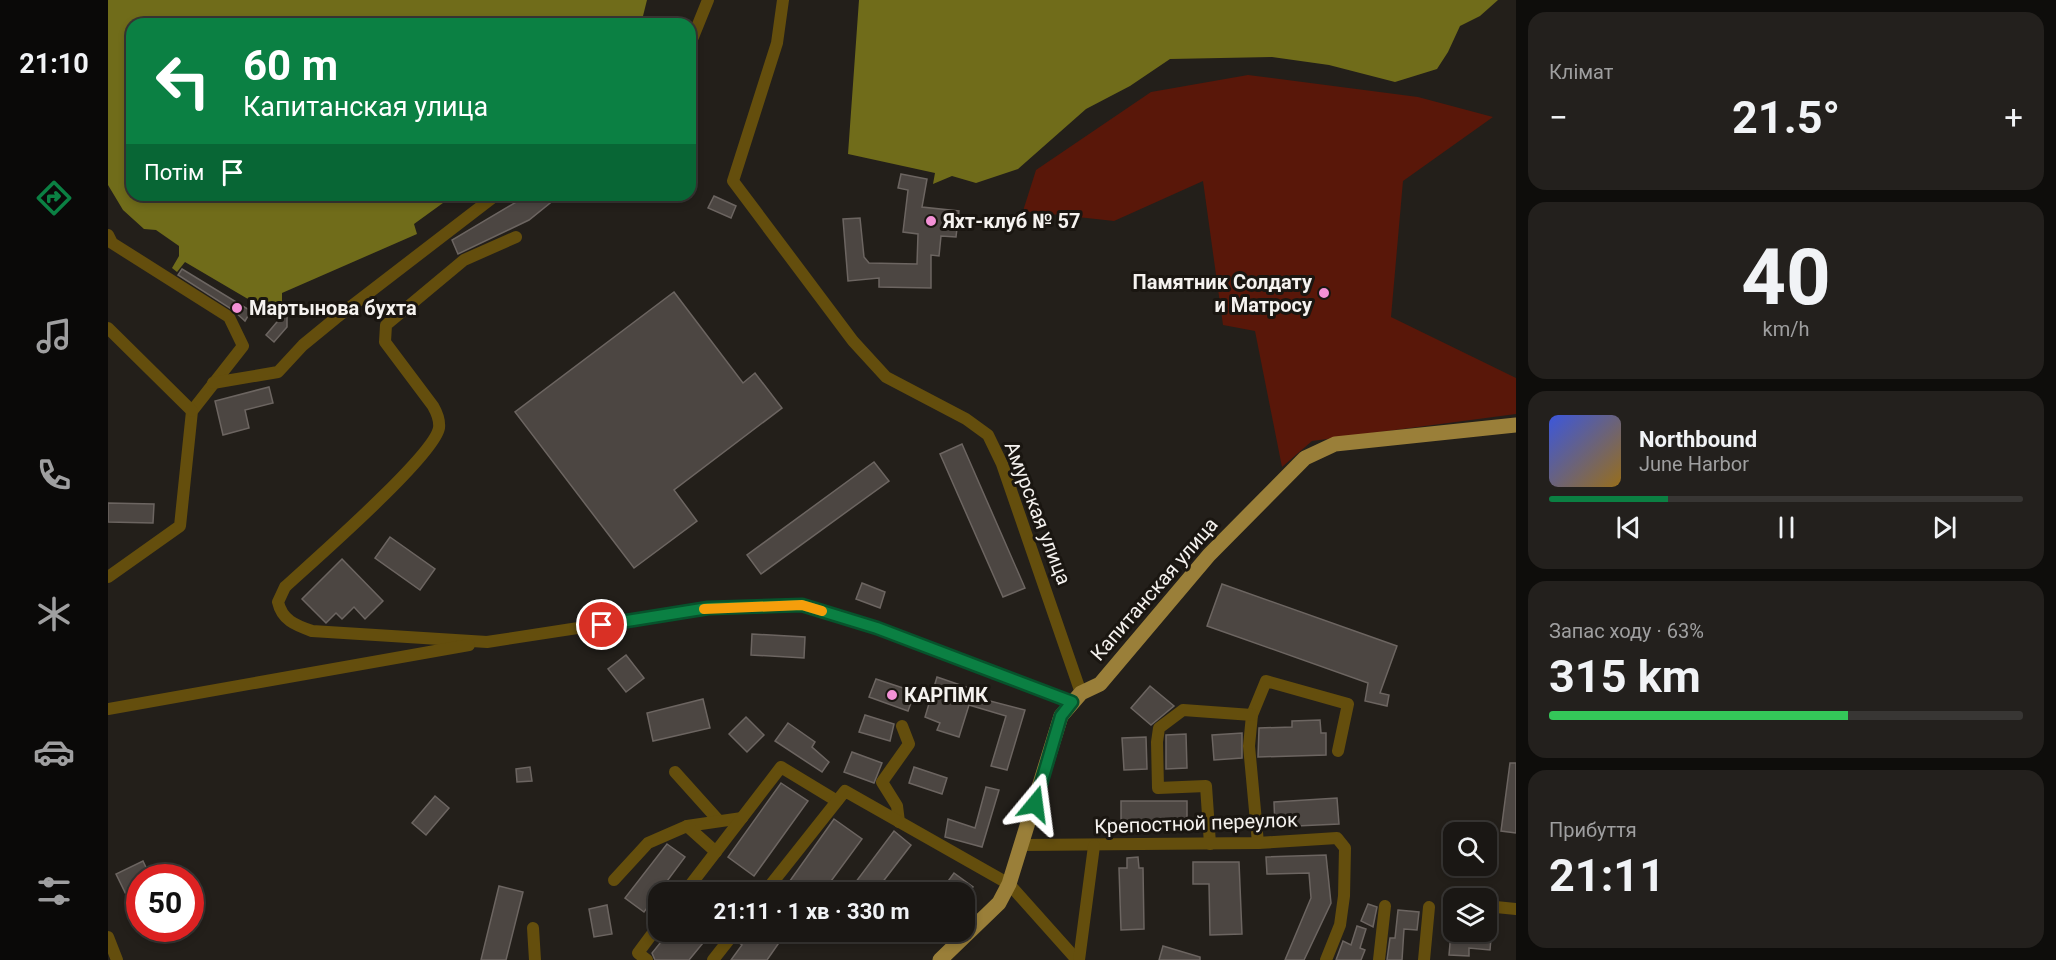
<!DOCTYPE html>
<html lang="uk">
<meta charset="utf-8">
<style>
:root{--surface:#1a1714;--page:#23201d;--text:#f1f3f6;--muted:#9f9fa0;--line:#383634;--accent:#0b8043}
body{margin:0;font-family:Roboto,sans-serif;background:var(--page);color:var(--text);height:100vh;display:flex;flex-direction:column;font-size:22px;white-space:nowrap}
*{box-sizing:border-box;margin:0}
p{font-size:20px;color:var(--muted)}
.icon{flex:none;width:33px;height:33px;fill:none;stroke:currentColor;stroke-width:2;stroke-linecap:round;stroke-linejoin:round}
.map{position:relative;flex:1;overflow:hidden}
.drawer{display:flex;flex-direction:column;gap:12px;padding:12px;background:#0e0d0b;width:540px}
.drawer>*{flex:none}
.banner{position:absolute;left:18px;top:18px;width:570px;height:183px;border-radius:18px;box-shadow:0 3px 9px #0003,0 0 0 2px var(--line);background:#0b8043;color:#fff;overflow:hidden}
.controls{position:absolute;left:1335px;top:822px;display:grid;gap:12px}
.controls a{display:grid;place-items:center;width:54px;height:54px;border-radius:12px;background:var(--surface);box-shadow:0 3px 9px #0003,0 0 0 2px var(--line);font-size:30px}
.speed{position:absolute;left:18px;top:864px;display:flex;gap:12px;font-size:30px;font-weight:700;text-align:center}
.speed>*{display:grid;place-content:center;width:78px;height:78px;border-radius:50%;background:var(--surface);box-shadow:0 3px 9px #0003,0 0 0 2px var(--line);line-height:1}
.speed .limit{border:9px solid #d22;background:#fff;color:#111}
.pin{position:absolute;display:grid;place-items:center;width:51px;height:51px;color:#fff;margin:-26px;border:3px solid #fff;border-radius:50%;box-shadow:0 2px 6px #0007}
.me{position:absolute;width:66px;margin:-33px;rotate:16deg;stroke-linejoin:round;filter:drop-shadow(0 0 4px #0008)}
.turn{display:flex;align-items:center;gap:21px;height:126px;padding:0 18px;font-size:27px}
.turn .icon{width:78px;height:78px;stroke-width:2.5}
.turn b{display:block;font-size:42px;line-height:51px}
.then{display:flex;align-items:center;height:57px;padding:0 18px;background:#0003;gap:12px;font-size:22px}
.big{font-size:45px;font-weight:700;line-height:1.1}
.drawer .tile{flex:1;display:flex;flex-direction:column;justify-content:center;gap:9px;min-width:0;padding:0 21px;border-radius:18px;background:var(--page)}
.drawer .dial{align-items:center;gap:0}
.dial b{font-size:78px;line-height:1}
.song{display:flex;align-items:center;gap:18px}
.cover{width:72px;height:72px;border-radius:9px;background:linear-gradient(135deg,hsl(230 70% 55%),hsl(40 70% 35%))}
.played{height:6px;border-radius:3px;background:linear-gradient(90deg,var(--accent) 25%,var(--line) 25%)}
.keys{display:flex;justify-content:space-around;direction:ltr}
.heat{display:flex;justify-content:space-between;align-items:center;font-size:33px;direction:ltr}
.charge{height:9px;border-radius:4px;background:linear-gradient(90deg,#34c759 63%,var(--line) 0)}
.trip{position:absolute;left:540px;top:882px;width:327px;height:60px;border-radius:18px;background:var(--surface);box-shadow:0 3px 9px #0003,0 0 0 2px var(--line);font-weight:700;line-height:60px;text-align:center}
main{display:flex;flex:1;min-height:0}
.tab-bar{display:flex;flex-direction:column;width:108px;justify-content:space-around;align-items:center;background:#0a0908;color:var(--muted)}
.tab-bar .icon{width:42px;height:42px}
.tab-bar .active{color:var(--accent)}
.tab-bar b{font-size:27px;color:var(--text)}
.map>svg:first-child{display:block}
.green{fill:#591709}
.water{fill:#706c1a}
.building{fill:#4c4642;stroke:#6c6561;stroke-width:1.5}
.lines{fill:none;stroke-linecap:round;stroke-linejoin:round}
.minor{stroke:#644e0d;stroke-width:12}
.major{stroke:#9a7f39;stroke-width:15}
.route-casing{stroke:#07532c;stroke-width:15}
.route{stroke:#0b8043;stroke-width:10}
.slow{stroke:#f59e0b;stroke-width:10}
.poi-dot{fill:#f391d6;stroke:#1a1611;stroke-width:2}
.labels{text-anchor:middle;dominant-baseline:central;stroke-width:6;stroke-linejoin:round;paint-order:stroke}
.poi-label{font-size:20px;font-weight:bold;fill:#f5f2ef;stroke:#1a1611;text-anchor:start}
.street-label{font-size:20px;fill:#f5f2ef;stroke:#1a1611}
</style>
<main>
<nav class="tab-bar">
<b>21:10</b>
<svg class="icon active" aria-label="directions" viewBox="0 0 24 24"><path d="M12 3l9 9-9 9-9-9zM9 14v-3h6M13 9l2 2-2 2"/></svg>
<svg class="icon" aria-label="music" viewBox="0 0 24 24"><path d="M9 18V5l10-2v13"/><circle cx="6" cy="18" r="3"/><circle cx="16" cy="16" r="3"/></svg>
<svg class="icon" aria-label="phone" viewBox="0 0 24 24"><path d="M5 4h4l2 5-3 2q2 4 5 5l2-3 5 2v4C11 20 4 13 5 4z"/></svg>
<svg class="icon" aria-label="climate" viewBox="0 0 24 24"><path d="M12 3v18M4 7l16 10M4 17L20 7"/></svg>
<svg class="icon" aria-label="car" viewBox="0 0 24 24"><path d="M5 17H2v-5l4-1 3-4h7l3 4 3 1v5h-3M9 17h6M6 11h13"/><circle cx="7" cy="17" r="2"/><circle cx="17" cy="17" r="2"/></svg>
<svg class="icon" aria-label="filters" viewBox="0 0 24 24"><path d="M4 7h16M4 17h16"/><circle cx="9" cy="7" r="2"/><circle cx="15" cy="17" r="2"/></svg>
</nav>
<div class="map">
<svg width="1408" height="960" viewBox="0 0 1408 960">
<rect width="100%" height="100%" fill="#231f1a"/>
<path class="green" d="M1140 75 1310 97 1385 117 1295 181 1283 317 1408 378V414L1204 441 1174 467 1147 331 1115 325 1095 181 1006 221 915 211 928 170 1043 92Z"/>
<g class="water">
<path d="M0 0H539L533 24H24V195H346L306 224 309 234 174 293V303L152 306 77 262 69 272 64 268 71 256V246L48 230 36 229 15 210 0 185Z"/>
<path d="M751 0H1390L1372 16 1352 26 1340 52 1329 69 1287 82 1221 65 1164 57 1062 59 1022 86 978 109 910 169 868 183 844 176 825 184 827 173 740 154Z"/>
</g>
<g class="building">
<path d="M793 174 819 179 814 207 851 211 848 237 833 236 831 256 823 255V288L771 287V278L740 281 735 219 752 218 756 257 761 263 809 264 810 234 795 232 800 190 790 188Z"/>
<path d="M420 195H452L421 220 350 254 344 240Z"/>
<path d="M606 196 628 206 623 218 600 208Z"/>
<path d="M74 269 143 311 137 321 125 310 70 275Z"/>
<path d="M566 292 635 383 647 373 674 408 566 490 589 521 526 568 407 412Z"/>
<path d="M179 310V327L166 342 158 335Z"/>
<path d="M161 387 165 403 137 410 141 428 115 435 107 401Z"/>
<path d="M854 444 917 588 895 597 832 454Z"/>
<path d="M766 462 781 481 653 574 639 555Z"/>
<path d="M0 503 46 504 45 523 0 522Z"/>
<path d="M282 537 327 569 312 590 267 558Z"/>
<path d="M234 559 275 601 257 619 246 607 234 619 228 613 218 623 194 599Z"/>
<path d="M754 583 777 592 772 608 748 599Z"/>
<path d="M1114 584 1289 646 1272 693 1281 695 1279 706 1257 701 1260 683 1099 626Z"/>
<path d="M644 634 697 637 696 658 643 655Z"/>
<path d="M518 655 536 678 518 692 500 669Z"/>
<path d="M829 677 861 688 859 695 917 710 899 770 883 766 898 716 861 705 851 737 829 730 832 723 817 717Z"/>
<path d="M768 679 807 692 800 711 761 697Z"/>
<path d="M1042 686 1066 706 1043 725 1023 708Z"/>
<path d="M595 699 602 728 545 741 539 713Z"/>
<path d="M757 715 786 724 782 741 751 732Z"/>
<path d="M638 717 656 735 639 752 621 734Z"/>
<path d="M1212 720 1213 733H1218V755L1150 757 1151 728 1184 727V721Z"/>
<path d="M680 723 707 742 704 747 721 762 714 772 667 741Z"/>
<path d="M1134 733V758L1106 760 1104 735Z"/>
<path d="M1078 734 1079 768 1058 769V735Z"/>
<path d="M1038 737 1039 769 1016 770 1014 738Z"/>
<path d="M744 752 774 763 766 783 736 772Z"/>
<path d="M1402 763H1408V833L1393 831Z"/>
<path d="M422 767 424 781 409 782 408 769Z"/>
<path d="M806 767 839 778 834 794 801 783Z"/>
<path d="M673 783 700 801 646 876 620 857Z"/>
<path d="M878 787 891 790 874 847 837 837 840 819 867 828Z"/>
<path d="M327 796 341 808 318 835 304 823Z"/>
<path d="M1229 798 1231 824 1167 827 1166 802Z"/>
<rect x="1013" y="801" width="66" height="23"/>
<path d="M726 819 754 839 715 892H674Z"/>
<path d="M786 831 803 845 767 892H760L747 883Z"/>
<path d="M559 844 577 857 536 912 517 898Z"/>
<path d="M1218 855 1223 903 1196 960H1177L1203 898 1201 873 1159 874 1158 857Z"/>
<path d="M1030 857 1031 868H1035L1036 929 1013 930 1011 868H1019V858Z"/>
<path d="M35 861 43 878H32V923L8 874Z"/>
<path d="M1085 862H1131L1134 934 1102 935 1101 884H1085Z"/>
<path d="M846 873 865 887 861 892H832Z"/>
<path d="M391 886 415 892 398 960H373Z"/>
<path d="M1260 904 1269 907 1265 927 1253 921Z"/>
<path d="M499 905 504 934 486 937 481 909Z"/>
<path d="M1290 910 1311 912 1309 930 1296 929 1294 960H1279L1282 938H1287Z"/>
<path d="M1249 926 1258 929 1252 948 1257 950 1253 960H1228L1235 941 1243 945Z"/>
<path d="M561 932H604L581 960H547L544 953Z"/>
<path d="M635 932H667L675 937 659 960H623L634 945 630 942Z"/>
<path d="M1343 932H1363L1362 936 1383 938 1382 950 1361 948V956L1341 955Z"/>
<path d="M1055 946 1092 957V960H1051Z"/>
</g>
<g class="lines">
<g class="minor">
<path d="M675 0 669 43 625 181 745 341 778 377 858 419 880 435 894 464 973 693"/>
<path d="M585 37 600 0"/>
<path d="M0 235 4 243 121 317 135 346 84 411 72 526 0 577"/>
<path d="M408 237 356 260 278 325 277 342 325 406C329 413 332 420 331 428 326 456 204 562 177 587L170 602C174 620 187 625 204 631L379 642 600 608 694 605 769 628 964 702"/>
<path d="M0 328 84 411"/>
<path d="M105 383 170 372 195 345 228 318 388 195"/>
<path d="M0 709 361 645"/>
<path d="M567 772 611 821"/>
<path d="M791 822 789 806 774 782 801 744 794 726"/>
<path d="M579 826 634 818"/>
<path d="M1150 843 1141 746 1144 715 1158 681 1240 704 1230 751"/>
<path d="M1102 844 1098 786 1050 788 1049 742 1051 728 1075 710 1144 715"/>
<path d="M915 845 1150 843 1229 838 1237 848 1236 896 1232 925 1218 960"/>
<path d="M506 880 540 843 579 826 608 852"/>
<path d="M577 892 673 767 729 801"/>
<path d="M657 892 737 791 901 884 969 960"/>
<path d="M1378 906 1408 909"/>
<path d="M425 928 427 960"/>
<path d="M0 937 9 960"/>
<path d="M539 960 530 953 550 926"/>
<path d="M605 960 627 932"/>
<path d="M971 960 986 846"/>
<path d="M1271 960 1277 906"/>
<path d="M1316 960 1321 907"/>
</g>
<path class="major" d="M832 960 891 903 901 884 953 716 973 693 992 684 1101 555 1197 458 1227 444 1408 425"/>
</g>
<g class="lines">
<g class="route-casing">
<path id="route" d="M494 625 600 608 694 605 769 628 964 702 953 716 927 804"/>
</g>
<use href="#route" class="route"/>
<path class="slow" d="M596 609 694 605 714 611"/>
</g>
<g class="poi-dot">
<circle cx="823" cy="221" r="6"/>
<circle cx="1216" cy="293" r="6"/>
<circle cx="129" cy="308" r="6"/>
<circle cx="784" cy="695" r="6"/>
</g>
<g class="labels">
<g class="poi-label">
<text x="835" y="221">Яхт-клуб № 57</text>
<text x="1204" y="282" text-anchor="end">Памятник Солдату<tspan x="1204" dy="23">и Матросу</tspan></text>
<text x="141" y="308">Мартынова бухта</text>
<text x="796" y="695">КАРПМК</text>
</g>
<g class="street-label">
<text transform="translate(930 513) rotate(69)">Амурская улица</text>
<text transform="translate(1046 589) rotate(-49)">Капитанская улица</text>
<text transform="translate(1088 823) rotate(-2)">Крепостной переулок</text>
</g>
</g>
</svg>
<div class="controls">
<a><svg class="icon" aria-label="search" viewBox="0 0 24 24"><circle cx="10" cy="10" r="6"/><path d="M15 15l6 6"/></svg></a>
<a><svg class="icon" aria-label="layers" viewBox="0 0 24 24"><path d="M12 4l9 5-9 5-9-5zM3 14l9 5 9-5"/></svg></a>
</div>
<div class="speed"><div class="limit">50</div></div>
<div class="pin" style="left:494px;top:625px;background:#d93025"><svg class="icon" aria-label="arrive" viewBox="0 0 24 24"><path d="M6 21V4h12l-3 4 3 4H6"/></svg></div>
<svg class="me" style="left:927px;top:804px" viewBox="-20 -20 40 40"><path d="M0-17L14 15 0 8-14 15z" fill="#0b8043" stroke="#fff" stroke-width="4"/></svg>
<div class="trip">21:11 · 1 хв · 330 m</div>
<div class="banner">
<div class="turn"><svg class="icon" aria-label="left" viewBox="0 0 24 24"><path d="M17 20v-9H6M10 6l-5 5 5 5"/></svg><div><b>60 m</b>Капитанская улица</div></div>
<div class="then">Потім<svg class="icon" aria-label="arrive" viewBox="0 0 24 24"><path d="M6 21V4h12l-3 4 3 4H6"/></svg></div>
</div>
</div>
<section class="drawer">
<div class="tile"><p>Клімат</p>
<div class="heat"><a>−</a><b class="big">21.5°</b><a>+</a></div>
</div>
<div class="tile dial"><b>40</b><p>km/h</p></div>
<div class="tile">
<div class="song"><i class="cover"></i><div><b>Northbound</b><p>June Harbor</p></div></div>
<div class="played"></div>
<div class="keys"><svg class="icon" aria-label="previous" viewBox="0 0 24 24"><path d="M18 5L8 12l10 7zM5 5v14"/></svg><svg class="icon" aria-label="pause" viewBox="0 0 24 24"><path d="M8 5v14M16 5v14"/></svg><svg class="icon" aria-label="next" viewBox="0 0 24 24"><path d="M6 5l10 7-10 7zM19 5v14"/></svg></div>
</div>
<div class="tile"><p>Запас ходу · 63%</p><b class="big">315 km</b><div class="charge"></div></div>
<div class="tile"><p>Прибуття</p><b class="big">21:11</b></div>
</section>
</main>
